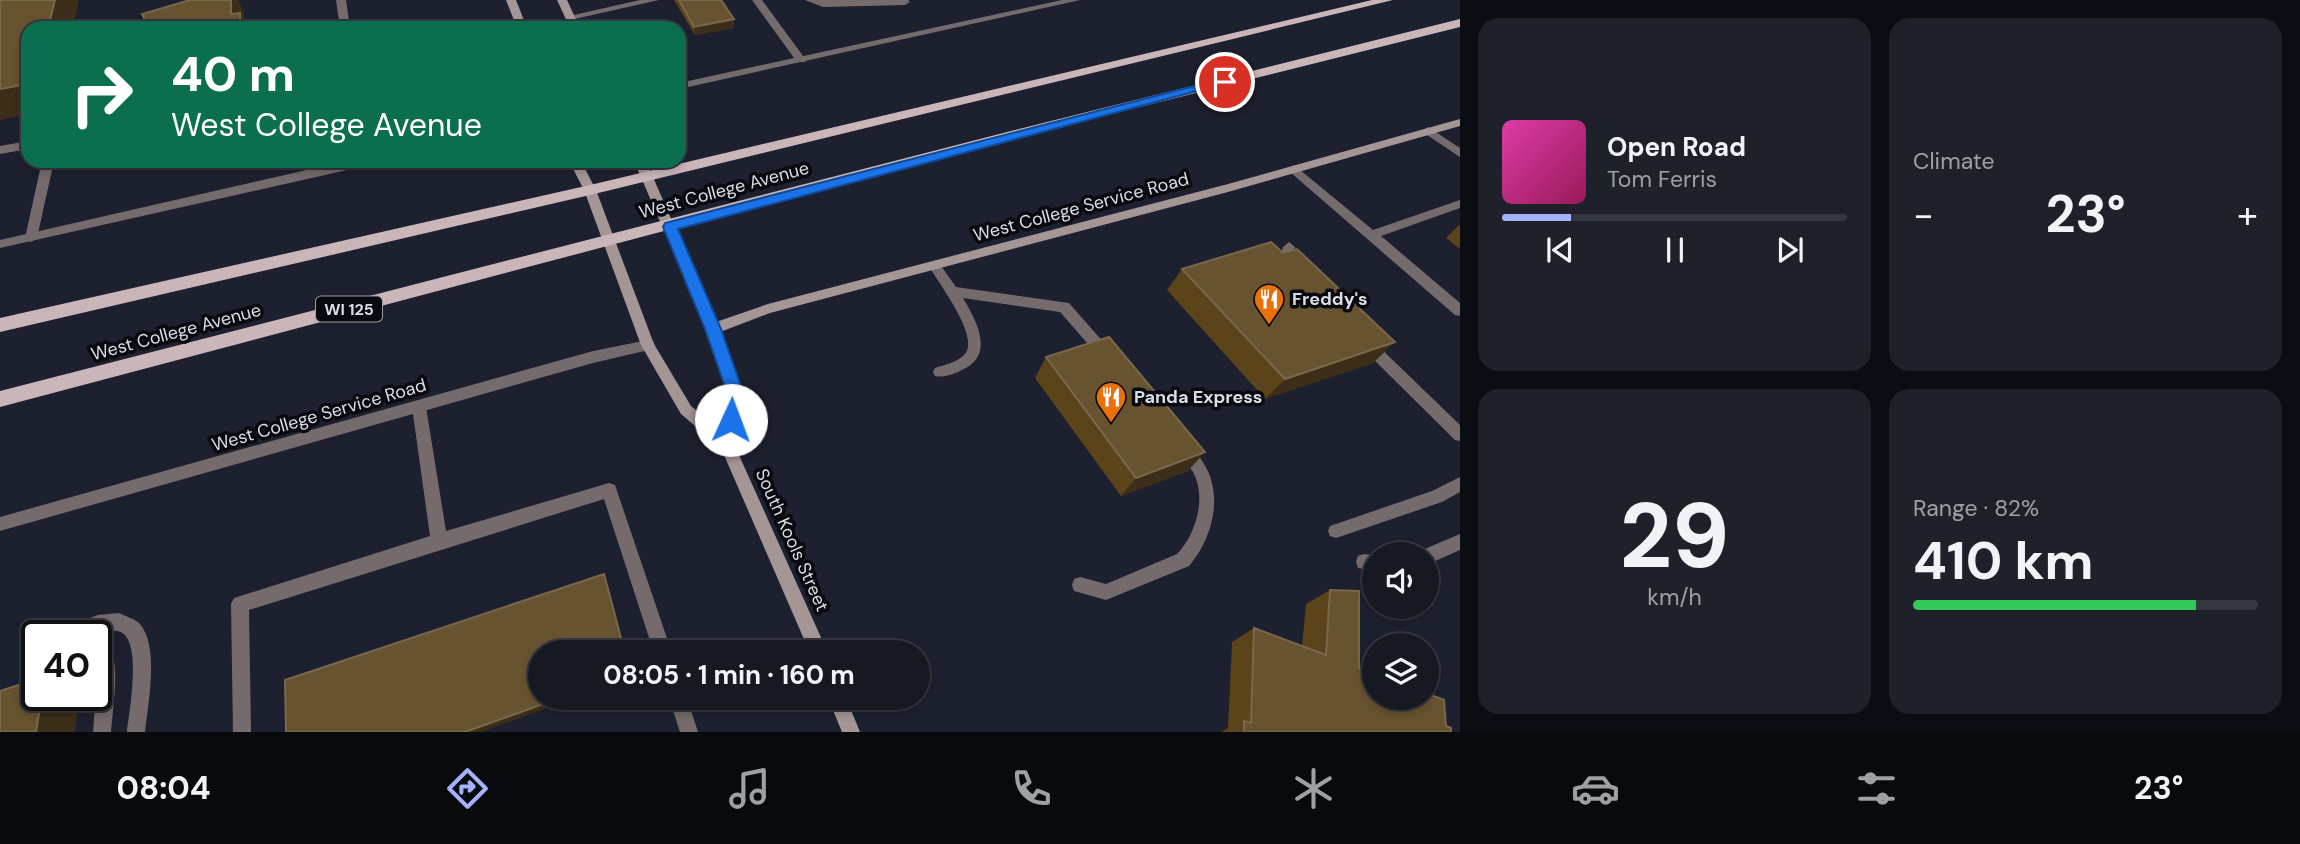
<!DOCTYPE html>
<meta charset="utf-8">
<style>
:root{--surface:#161822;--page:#1f212a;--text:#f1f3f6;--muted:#9ea0a5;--line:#353740;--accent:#a4b2fc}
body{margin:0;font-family:"DM Sans",sans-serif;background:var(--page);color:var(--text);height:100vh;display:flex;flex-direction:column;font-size:26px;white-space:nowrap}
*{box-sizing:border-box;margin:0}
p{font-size:23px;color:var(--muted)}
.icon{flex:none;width:38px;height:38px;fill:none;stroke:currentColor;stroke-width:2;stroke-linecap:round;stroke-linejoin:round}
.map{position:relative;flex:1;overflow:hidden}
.drawer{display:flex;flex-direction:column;gap:18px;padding:18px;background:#0c0d13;width:840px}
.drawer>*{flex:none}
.top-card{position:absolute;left:21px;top:21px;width:665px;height:147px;border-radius:21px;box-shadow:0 4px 10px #0003,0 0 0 2px var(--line);background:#0b6e4f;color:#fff;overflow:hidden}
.buttons{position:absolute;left:1362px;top:542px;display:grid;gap:14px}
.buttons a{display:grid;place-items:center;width:77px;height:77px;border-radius:50%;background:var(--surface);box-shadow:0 4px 10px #0003,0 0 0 2px var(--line);font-size:35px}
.speed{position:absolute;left:21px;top:620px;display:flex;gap:14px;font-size:35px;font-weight:700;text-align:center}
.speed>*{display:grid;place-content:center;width:91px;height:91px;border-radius:50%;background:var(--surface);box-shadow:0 4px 10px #0003,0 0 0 2px var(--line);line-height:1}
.speed .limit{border:4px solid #111;border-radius:10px;background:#fff;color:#111}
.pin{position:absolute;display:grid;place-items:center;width:60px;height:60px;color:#fff;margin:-30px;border:4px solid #fff;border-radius:50%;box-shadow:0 2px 7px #0007}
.me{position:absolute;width:77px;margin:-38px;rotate:2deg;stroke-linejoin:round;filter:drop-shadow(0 0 5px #0008)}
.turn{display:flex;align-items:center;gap:24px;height:147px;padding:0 35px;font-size:32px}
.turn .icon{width:91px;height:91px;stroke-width:2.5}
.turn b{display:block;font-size:49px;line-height:60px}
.big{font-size:52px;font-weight:700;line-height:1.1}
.drawer .card{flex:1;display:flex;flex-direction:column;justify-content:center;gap:10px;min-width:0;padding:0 24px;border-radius:21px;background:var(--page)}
.drawer .dial{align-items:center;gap:0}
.dial b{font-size:91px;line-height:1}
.song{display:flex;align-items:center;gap:21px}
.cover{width:84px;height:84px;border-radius:10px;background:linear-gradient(135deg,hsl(320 70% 55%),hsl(330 70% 35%))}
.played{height:7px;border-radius:4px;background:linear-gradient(90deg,var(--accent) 20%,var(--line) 20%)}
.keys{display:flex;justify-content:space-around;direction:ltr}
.heat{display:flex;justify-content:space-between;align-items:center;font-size:38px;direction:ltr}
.charge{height:10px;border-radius:5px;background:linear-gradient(90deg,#34c759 82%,var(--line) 0)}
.drawer .tiles{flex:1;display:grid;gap:18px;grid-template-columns:repeat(2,1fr)}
.trip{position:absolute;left:528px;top:640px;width:402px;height:70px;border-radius:35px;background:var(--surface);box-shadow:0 4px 10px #0003,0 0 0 2px var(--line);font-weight:700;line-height:70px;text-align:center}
.tab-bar{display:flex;height:112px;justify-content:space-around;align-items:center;background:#090a0e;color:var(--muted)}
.tab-bar .icon{width:49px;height:49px}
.tab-bar .selected{color:var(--accent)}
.tab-bar b{font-size:32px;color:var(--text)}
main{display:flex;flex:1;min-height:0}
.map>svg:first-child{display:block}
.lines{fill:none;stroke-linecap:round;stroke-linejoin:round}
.lane{fill:#756b6c;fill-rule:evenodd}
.street{fill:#756b6c;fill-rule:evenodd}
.secondary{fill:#a59696;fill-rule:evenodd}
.primary{fill:#cab6b8;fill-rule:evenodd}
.wall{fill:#5b431a}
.shaded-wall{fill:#3c2e19}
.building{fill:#685330;stroke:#7a684d;stroke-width:2}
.route{fill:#1a73e8;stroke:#114b97;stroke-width:2}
.labels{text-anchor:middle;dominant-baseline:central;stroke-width:7;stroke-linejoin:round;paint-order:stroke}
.shield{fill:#090a10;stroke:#9b9da6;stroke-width:2}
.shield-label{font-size:16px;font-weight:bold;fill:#dadce6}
.street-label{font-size:18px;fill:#dadce6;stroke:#090a10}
.poi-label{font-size:18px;font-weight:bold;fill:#dadce6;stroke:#090a10;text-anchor:start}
</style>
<main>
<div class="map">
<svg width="1460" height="732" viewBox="0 0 1460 732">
<rect width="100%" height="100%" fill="#1d202e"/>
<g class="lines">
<g class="lane">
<path d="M640 0H659L570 20 565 17Z"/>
<path d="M752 0H762L806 60 805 62H797Z"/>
<path d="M805 0H908L910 2 905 5 823 7Z"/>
<path d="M1428 127 1460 148V157L1424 133 1422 131Z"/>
<path d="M28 141V149L0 154V146Z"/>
<path d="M42 161H54L37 238 31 242 25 238Z"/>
<path d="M1294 165 1373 230 1460 200V208L1381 236 1460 303V316L1455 315 1290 172 1288 169Z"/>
<path d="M1289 242 1295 247 1291 264 1294 269 1288 274 1283 272 1278 265 1283 247Z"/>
<path d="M935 261 939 263 956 287 1069 303 1112 352 1114 356 1112 360H1102L1060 312 963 298C976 320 996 355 962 370 954 374 944 378 935 376L933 372 935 368C944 365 958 362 965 354 980 336 938 283 929 266Z"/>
<path d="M1366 338 1371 339 1460 425V441L1455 440 1361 347 1359 343 1361 339Z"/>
<path d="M419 401 424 403 426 407 446 531 609 483 615 485 672 653H654L604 499 249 610 251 732H233L231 604 234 598 430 536 412 407 414 403Z"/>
<path d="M1184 443C1191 446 1195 452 1200 458 1225 490 1214 537 1189 566L1106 600 1074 591 1072 585 1074 579 1080 577 1106 584 1177 554C1196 534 1207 498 1193 472 1188 464 1181 458 1176 450L1179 445Z"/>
<path d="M1460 477V492L1442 502 1336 538 1330 536 1328 531 1330 526 1432 491Z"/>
<path d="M1460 534V550L1426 565V555H1419L1420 551Z"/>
<path d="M1364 554 1374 555V571L1358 568 1356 562 1358 556Z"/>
<path d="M119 613C125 616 135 619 139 623 160 645 148 704 145 732H127C129 713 144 634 117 631 109 629 99 633 91 635 81 637 68 635 58 635L61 629 98 615Z"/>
<path d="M37 640V659L34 660 28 657 25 651 28 645Z"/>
<path d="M96 644C101 646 108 649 111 653 120 664 112 717 111 732H93L97 678Z"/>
<path d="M669 698H687L698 732H680Z"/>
</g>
<g class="street">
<path d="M336 0H346L350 28H340Z"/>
<path d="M1062 0H1080L679 89V83Z"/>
<path d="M346 161H360L347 170 0 248V240Z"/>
<path d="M648 340 653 341 655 345 653 349 593 363 0 531V517L593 351Z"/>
</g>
<g class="secondary">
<path d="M506 0H516L527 28H517Z"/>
<path d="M557 0H567L580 28H570Z"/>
<path d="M1460 119V126L1228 192 770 313 720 332 743 395 734 444 828 653H810L721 448 681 414 641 345 584 190 569 161H581L596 190 654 344 691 406 722 431 729 395 697 307 634 161H646L716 322 768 304 1228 184Z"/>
<path d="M828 698H846L860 732H842Z"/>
</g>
<g class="primary">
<path d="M1372 0H1393L590 195 0 332V318L590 185Z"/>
<path d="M1460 19V27L1011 139 0 407V391L1011 131Z"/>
</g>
</g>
<g class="wall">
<path d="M674 0H721L734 19V28L695 35Z"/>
<path d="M1460 224V249L1446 238Z"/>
<path d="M1182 269 1373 363 1265 399 1167 290Z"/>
<path d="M1046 357 1188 471 1121 496 1035 378Z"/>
<path d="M1330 590 1359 668 1446 726 1451 732H1221L1228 728 1232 642 1254 628 1302 646 1306 604Z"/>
</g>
<g class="shaded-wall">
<path d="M55 0H79L73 28H48Z"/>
<path d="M231 0H238L244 12V21L248 28H239L231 14Z"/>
<path d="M734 19V28L695 35 694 27Z"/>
<path d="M28 84V114L0 120V89Z"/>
<path d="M1395 342 1373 363 1265 399 1285 379Z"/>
<path d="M1205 452 1188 471 1121 496 1136 478Z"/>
<path d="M42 695H79L75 732H36Z"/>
<path d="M560 698H575L481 732H465Z"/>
</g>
<g class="building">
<path d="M0 0H55L48 28H28V84L0 89Z"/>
<path d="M190 0H231V14L240 13V28H149L142 14Z"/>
<path d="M679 0H721L734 19 694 27Z"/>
<path d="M1271 242 1283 253 1297 249 1395 342 1285 379 1182 269Z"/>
<path d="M1109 337 1205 452 1136 478 1046 357Z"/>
<path d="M604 574 625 653H541V698H560L465 732H286L285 680Z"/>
<path d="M1330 590 1359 591V668L1374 674V698H1426V693L1444 700 1446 726 1451 728V732H1244V721L1251 723 1254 628 1326 655Z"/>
<path d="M37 679V695H42L36 732H0V691Z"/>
</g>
<path class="route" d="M1221 79 1231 82 678 229 721 329 744 395 737 425H725L723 420 728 395 705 329 663 227 665 223Z"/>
<defs>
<g id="restaurant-pin" transform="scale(1.575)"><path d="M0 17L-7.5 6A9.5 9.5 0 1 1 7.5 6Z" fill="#e8710a" stroke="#090a10"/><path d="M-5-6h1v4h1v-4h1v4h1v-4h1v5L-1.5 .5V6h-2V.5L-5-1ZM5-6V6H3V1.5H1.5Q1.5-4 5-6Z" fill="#fff"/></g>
</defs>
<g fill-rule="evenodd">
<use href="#restaurant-pin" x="1269" y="299"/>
<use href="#restaurant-pin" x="1111" y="397"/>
</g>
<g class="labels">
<rect class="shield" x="316" y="296.5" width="66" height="25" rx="5"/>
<g class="shield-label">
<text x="349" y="309">WI 125</text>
</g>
<g class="street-label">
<text transform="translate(724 190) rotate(-15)">West College Avenue</text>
<text transform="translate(1081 207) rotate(-15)">West College Service Road</text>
<text transform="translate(176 332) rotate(-15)">West College Avenue</text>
<text transform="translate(319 415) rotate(-16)">West College Service Road</text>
<text transform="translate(792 540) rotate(66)">South Kools Street</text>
</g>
<g class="poi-label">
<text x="1292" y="299">Freddy's</text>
<text x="1134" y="397">Panda Express</text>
</g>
</g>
</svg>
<div class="buttons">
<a><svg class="icon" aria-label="sound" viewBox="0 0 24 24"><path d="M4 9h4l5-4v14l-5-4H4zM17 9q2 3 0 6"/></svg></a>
<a><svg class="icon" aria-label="layers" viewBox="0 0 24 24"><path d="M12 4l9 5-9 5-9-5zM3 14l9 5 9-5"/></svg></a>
</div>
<div class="speed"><div class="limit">40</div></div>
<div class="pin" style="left:1225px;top:82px;background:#d93025"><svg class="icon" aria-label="arrive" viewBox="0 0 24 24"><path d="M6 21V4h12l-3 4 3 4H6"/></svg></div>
<svg class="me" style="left:731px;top:420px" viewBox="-20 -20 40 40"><circle r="19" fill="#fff"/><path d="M0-13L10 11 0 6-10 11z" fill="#1a73e8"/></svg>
<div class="trip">08:05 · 1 min · 160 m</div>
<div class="top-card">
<div class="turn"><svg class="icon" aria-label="right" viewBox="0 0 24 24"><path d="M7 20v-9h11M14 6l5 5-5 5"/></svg><div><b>40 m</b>West College Avenue</div></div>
</div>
</div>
<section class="drawer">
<div class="tiles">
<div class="card">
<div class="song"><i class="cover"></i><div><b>Open Road</b><p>Tom Ferris</p></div></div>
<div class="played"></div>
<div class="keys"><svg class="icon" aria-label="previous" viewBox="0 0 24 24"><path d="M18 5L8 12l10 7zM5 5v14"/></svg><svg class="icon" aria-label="pause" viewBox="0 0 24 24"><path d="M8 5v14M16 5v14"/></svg><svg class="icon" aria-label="next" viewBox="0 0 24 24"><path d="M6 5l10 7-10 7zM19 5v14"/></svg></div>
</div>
<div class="card"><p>Climate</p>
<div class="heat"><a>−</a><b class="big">23°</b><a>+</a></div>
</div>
<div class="card dial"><b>29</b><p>km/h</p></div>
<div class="card"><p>Range · 82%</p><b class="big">410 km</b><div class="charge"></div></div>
</div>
</section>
</main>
<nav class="tab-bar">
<b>08:04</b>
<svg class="icon selected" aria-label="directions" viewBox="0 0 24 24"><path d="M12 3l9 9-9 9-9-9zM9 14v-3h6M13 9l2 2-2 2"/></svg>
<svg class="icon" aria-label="music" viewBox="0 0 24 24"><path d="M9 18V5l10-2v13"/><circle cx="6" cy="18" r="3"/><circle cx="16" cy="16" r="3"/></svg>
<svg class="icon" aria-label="phone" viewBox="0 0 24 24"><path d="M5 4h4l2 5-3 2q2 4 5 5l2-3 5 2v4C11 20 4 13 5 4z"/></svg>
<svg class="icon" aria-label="climate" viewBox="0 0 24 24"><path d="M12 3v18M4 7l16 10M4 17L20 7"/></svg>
<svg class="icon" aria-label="car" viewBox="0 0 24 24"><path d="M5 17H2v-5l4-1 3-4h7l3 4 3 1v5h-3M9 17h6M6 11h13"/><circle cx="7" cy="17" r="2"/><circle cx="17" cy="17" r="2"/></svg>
<svg class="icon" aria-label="filters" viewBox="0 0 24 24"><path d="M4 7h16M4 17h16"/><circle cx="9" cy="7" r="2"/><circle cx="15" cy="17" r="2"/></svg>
<b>23°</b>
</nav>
